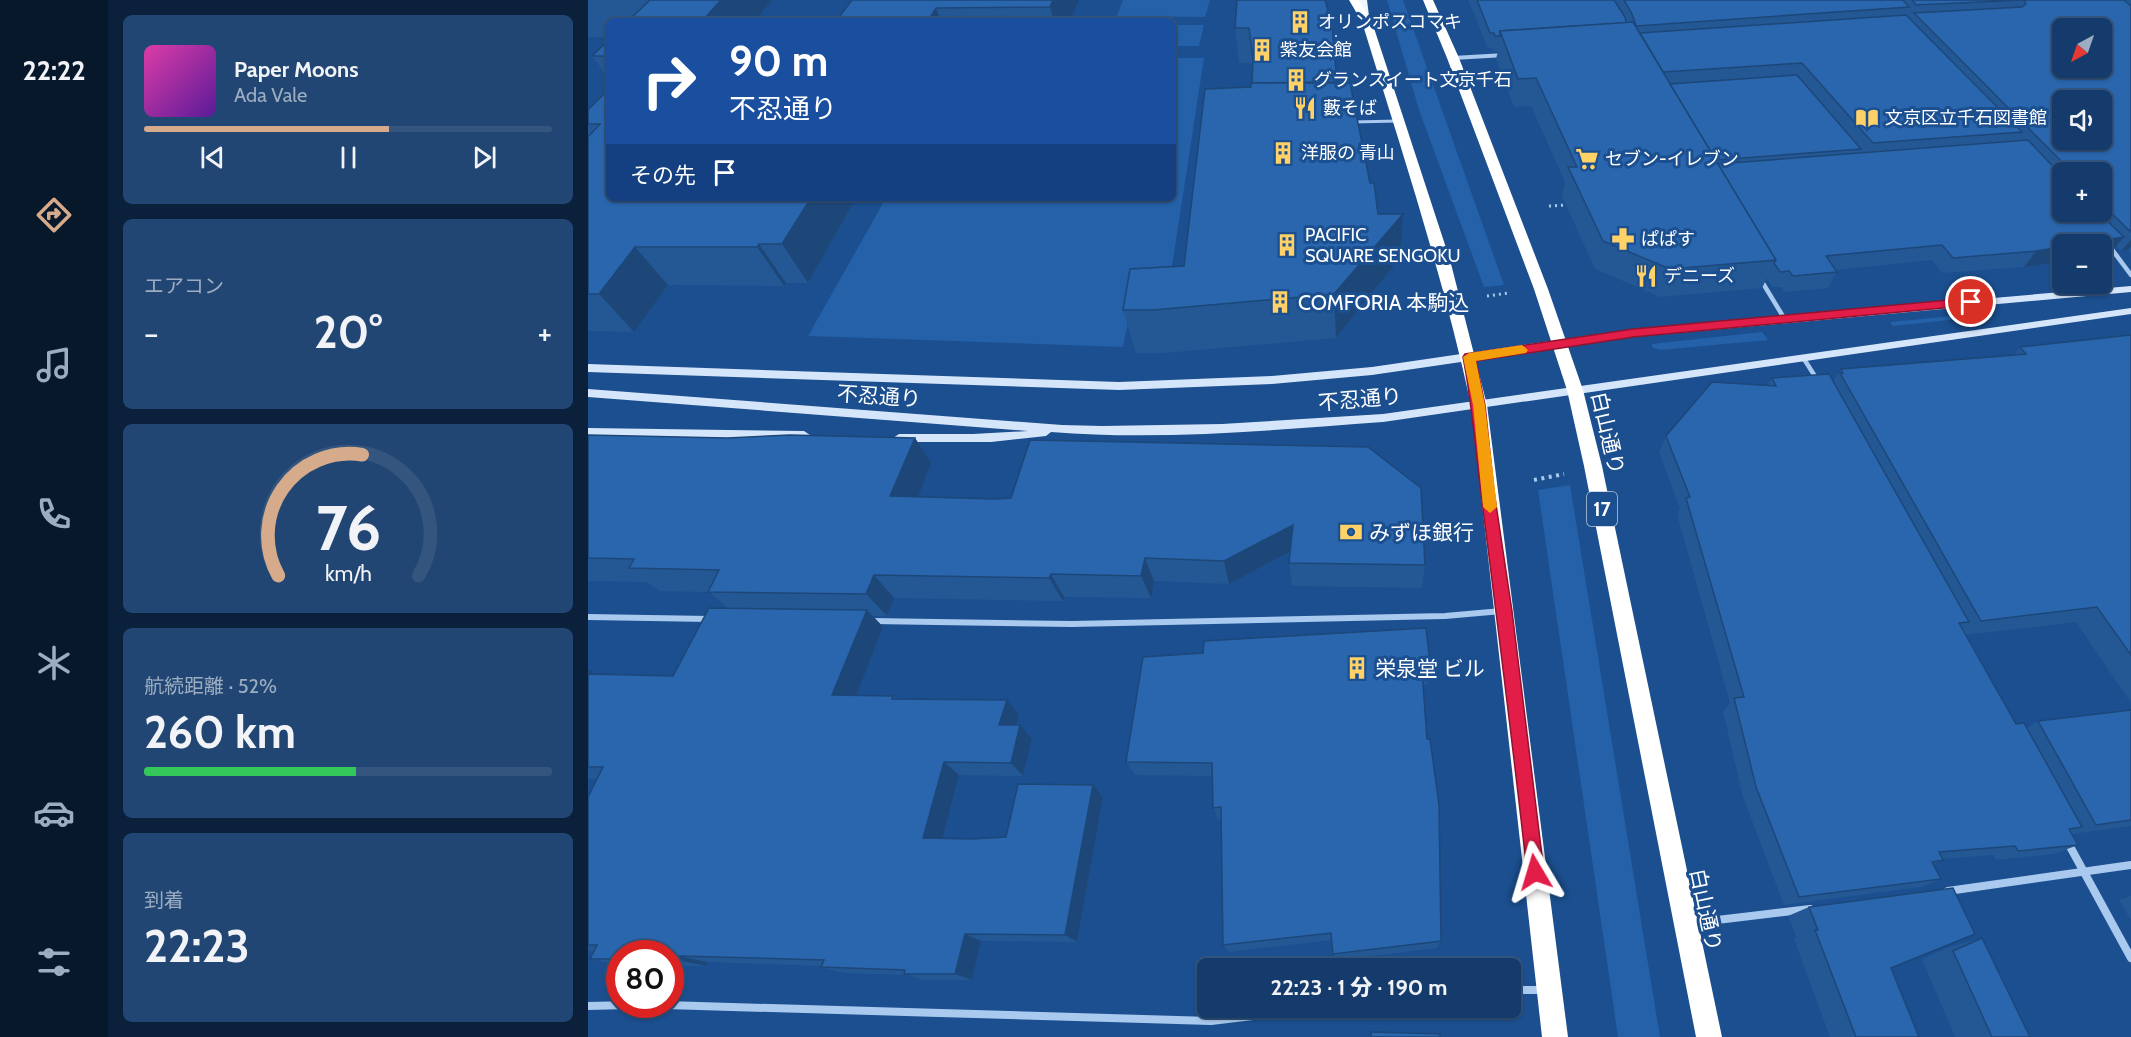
<!DOCTYPE html>
<html lang="ja">
<meta charset="utf-8">
<style>
:root{--surface:#143b6b;--page:#214673;--text:#f1f3f6;--muted:#9dadc1;--line:#33557e;--accent:#d6ab8b}
body{margin:0;font-family:Cabin,"Noto Sans JP",sans-serif;background:var(--page);color:var(--text);height:100vh;display:flex;flex-direction:column;font-size:22px;white-space:nowrap}
*{box-sizing:border-box;margin:0}
p{font-size:20px;color:var(--muted)}
.icon{flex:none;width:33px;height:33px;fill:none;stroke:currentColor;stroke-width:2;stroke-linecap:round;stroke-linejoin:round}
.map{position:relative;flex:1;overflow:hidden}
.panel{display:flex;flex-direction:column;gap:15px;padding:15px;background:#0b203b;width:480px}
.panel>*{flex:none}
.hud{position:absolute;left:18px;top:18px;width:570px;height:183px;border-radius:9px;box-shadow:0 2px 4px #0004,0 0 0 2px var(--line);background:#1a4fa0;color:#fff;overflow:hidden}
.needle{width:39px;rotate:220deg}
.fabs{position:absolute;left:1464px;top:18px;display:grid;gap:12px}
.fabs a{display:grid;place-items:center;width:60px;height:60px;border-radius:9px;background:var(--surface);box-shadow:0 2px 4px #0004,0 0 0 2px var(--line);font-size:30px}
.speed{position:absolute;left:18px;top:940px;display:flex;gap:12px;font-size:30px;font-weight:700;text-align:center}
.speed>*{display:grid;place-content:center;width:78px;height:78px;border-radius:50%;background:var(--surface);box-shadow:0 2px 4px #0004,0 0 0 2px var(--line);line-height:1}
.speed .limit{border:9px solid #d22;background:#fff;color:#111}
.pin{position:absolute;display:grid;place-items:center;width:51px;height:51px;color:#fff;margin:-26px;border:3px solid #fff;border-radius:50%;box-shadow:0 2px 6px #0007}
.me{position:absolute;width:66px;margin:-33px;rotate:353deg;stroke-linejoin:round;filter:drop-shadow(0 0 4px #0008)}
.turn{display:flex;align-items:center;gap:21px;height:126px;padding:0 24px;font-size:27px}
.turn .icon{width:78px;height:78px;stroke-width:2.5}
.turn b{display:block;font-size:42px;line-height:51px}
.then{display:flex;align-items:center;height:57px;padding:0 24px;background:#0003;gap:12px;font-size:22px}
.big{font-size:45px;font-weight:800;line-height:1.1}
.panel .card{flex:1;display:flex;flex-direction:column;justify-content:center;gap:9px;min-width:0;padding:0 21px;border-radius:9px;background:var(--page)}
.panel .dial{align-items:center;gap:0}
.dial svg{height:156px;overflow:visible;fill:none;stroke:var(--line);stroke-width:7;stroke-linecap:round;text-anchor:middle}
.dial text{fill:var(--text);stroke:none}
.song{display:flex;align-items:center;gap:18px}
.cover{width:72px;height:72px;border-radius:9px;background:linear-gradient(135deg,hsl(320 70% 55%),hsl(270 70% 35%))}
.played{height:6px;border-radius:3px;background:linear-gradient(90deg,var(--accent) 60%,var(--line) 60%)}
.keys{display:flex;justify-content:space-around;direction:ltr}
.heat{display:flex;justify-content:space-between;align-items:center;font-size:33px;direction:ltr}
.charge{height:9px;border-radius:4px;background:linear-gradient(90deg,#34c759 52%,var(--line) 0)}
.trip{position:absolute;left:609px;top:958px;width:324px;height:60px;border-radius:9px;background:var(--surface);box-shadow:0 2px 4px #0004,0 0 0 2px var(--line);font-weight:800;line-height:60px;text-align:center}
main{display:flex;flex:1;min-height:0}
.menu{display:flex;flex-direction:column;width:108px;justify-content:space-around;align-items:center;background:#08182b;color:var(--muted)}
.menu .icon{width:42px;height:42px}
.menu .active{color:var(--accent)}
.menu b{font-size:27px;color:var(--text)}
.map>svg:first-child{display:block}
.green{fill:#2461a8}
.lines{fill:none;stroke-linecap:round;stroke-linejoin:round}
.path-far2{stroke:#a9c9ee;stroke-width:2;stroke-dasharray:2 3;stroke-linecap:butt}
.path-far1{stroke:#a9c9ee;stroke-width:3;stroke-dasharray:2 4;stroke-linecap:butt}
.path{stroke:#a9c9ee;stroke-width:4;stroke-dasharray:3 4.5;stroke-linecap:butt}
.lane{stroke:#a9c9ee;stroke-width:3}
.street-far3{stroke:#a9c9ee;stroke-width:4}
.street-far2{stroke:#a9c9ee;stroke-width:4.5}
.street-far1{stroke:#a9c9ee;stroke-width:6}
.street{stroke:#a9c9ee;stroke-width:8}
.secondary{fill:#d6e6fa;fill-rule:evenodd}
.primary{fill:#f0f6ff;fill-rule:evenodd}
.highway{fill:#fff;fill-rule:evenodd}
.wall{fill:#245895;fill-rule:evenodd}
.shaded-wall{fill:#1d4779}
.building{fill:#2a66ad;stroke:#1d4779;stroke-width:1.5;fill-rule:evenodd}
.route{fill:#e11d48;stroke:#92132f;stroke-width:1.5}
.slow{fill:#f59e0b}
.labels{text-anchor:middle;dominant-baseline:central;stroke-width:6;stroke-linejoin:round;paint-order:stroke}
.far-poi-label{font-size:18px;fill:#fff;stroke:#1b4f8f;text-anchor:start}
.shield{fill:#1b4f8f;stroke:#bbcadd;stroke-width:1.5}
.shield-label{font-size:20px;font-weight:bold;fill:#fff}
.poi-label{font-size:21px;fill:#fff;stroke:#1b4f8f;text-anchor:start}
.street-label{font-size:21px;fill:#fff;stroke:#1b4f8f}
</style>
<main>
<nav class="menu">
<b>22:22</b>
<svg class="icon active" aria-label="directions" viewBox="0 0 24 24"><path d="M12 3l9 9-9 9-9-9zM9 14v-3h6M13 9l2 2-2 2"/></svg>
<svg class="icon" aria-label="music" viewBox="0 0 24 24"><path d="M9 18V5l10-2v13"/><circle cx="6" cy="18" r="3"/><circle cx="16" cy="16" r="3"/></svg>
<svg class="icon" aria-label="phone" viewBox="0 0 24 24"><path d="M5 4h4l2 5-3 2q2 4 5 5l2-3 5 2v4C11 20 4 13 5 4z"/></svg>
<svg class="icon" aria-label="climate" viewBox="0 0 24 24"><path d="M12 3v18M4 7l16 10M4 17L20 7"/></svg>
<svg class="icon" aria-label="car" viewBox="0 0 24 24"><path d="M5 17H2v-5l4-1 3-4h7l3 4 3 1v5h-3M9 17h6M6 11h13"/><circle cx="7" cy="17" r="2"/><circle cx="17" cy="17" r="2"/></svg>
<svg class="icon" aria-label="filters" viewBox="0 0 24 24"><path d="M4 7h16M4 17h16"/><circle cx="9" cy="7" r="2"/><circle cx="15" cy="17" r="2"/></svg>
</nav>
<section class="panel">
<div class="card">
<div class="song"><i class="cover"></i><div><b>Paper Moons</b><p>Ada Vale</p></div></div>
<div class="played"></div>
<div class="keys"><svg class="icon" aria-label="previous" viewBox="0 0 24 24"><path d="M18 5L8 12l10 7zM5 5v14"/></svg><svg class="icon" aria-label="pause" viewBox="0 0 24 24"><path d="M8 5v14M16 5v14"/></svg><svg class="icon" aria-label="next" viewBox="0 0 24 24"><path d="M6 5l10 7-10 7zM19 5v14"/></svg></div>
</div>
<div class="card"><p>エアコン</p>
<div class="heat"><a>−</a><b class="big">20°</b><a>+</a></div>
</div>
<div class="card dial"><svg viewBox="0 0 100 80">
<path d="M14 69A42 42 0 1 1 86 69"/>
<path d="M14 69A42 42 0 0 1 57 7" stroke="#d6ab8b"/>
<text x="50" y="56" font-size="32" font-weight="700">76</text>
<text x="50" y="72" font-size="11">km/h</text>
</svg></div>
<div class="card"><p>航続距離 · 52%</p><b class="big">260 km</b><div class="charge"></div></div>
<div class="card"><p>到着</p><b class="big">22:23</b></div>
</section>
<div class="map">
<svg width="1543" height="1037" viewBox="0 0 1543 1037">
<rect width="100%" height="100%" fill="#1b4f8f"/>
<g class="green">
<path d="M535 0H622L617 17 529 16Z"/>
<path d="M799 0H815L916 285 896 287 831 110Z"/>
<path d="M585 25H616L611 46H585Z"/>
<path d="M585 58H616L579 299H545L535 347 220 336 298 198H585Z"/>
<path d="M1396 313 1399 316 1305 326 1302 322Z"/>
<path d="M1174 332 1180 340 1072 350 1064 347V344Z"/>
<path d="M982 485 1072 1037H1030L950 490Z"/>
</g>
<g class="lines">
<path class="path-far2" d="M742 36H751"/>
<g class="path-far1">
<path d="M961 206 978 205"/>
<path d="M899 296 921 293"/>
</g>
<path class="path" d="M946 480 976 474"/>
<path class="lane" d="M765 122 810 121"/>
<path class="street-far3" d="M865 58 917 55"/>
<g class="street-far2">
<path d="M1520 244 1543 275"/>
<path d="M1173 280 1196 318"/>
<path d="M1216 359 1230 381"/>
</g>
<g class="street-far1">
<path d="M0 617 122 619"/>
<path d="M283 621 484 624 857 616 914 611"/>
</g>
<g class="street">
<path d="M1479 841 1543 958"/>
<path d="M1360 891 1543 865"/>
<path d="M1104 923 1222 909"/>
<path d="M922 990H955"/>
<path d="M78 1005 623 1021 731 1008"/>
<path d="M0 1006 41 1005"/>
</g>
<g class="secondary">
<path d="M1543 286V292L1045 337 784 375 684 384 531 390 0 372V364L531 382 684 376 784 367 1045 329Z"/>
<path d="M1543 308V314L795 422C685 430 573 441 463 432L458 436 403 442H311L305 438 311 434H385L440 431 0 397V389L474 425 514 426 634 424 795 414Z"/>
<path d="M0 428 216 431 222 435 216 439 0 436Z"/>
</g>
<path class="primary" d="M771 0H779L782 24 775 22Z"/>
<g class="highway">
<path d="M761 0H771L784 22 862 260 899 405 980 1037H954L883 405C855 275 813 149 774 22Z"/>
<path d="M835 0H845L871 58 960 289 995 390 1014 466 1134 1037H1108L996 466 979 390 946 289 859 58Z"/>
</g>
</g>
<g class="wall">
<path d="M0 0H184L167 21H21V37H0Z"/>
<path d="M264 0H491L482 21H248Z"/>
<path d="M880 0H1543V253L1540 250 1533 251 1528 246 1522 253 1514 254V244L1436 267 1354 273 1344 260 1248 270 1249 272 1240 288 1197 292 1193 287H1184L1179 278 1174 288 1072 297 1007 269 974 196 977 182 943 106 926 107 908 59 910 51H905L904 48H900ZM1474 172H1514V212H1474Z"/>
<path d="M744 25 749 83 782 183 790 214 812 258 748 338 577 353H548L535 310 596 266 664 83V63H651L647 28Z"/>
<path d="M21 40V79L4 56Z"/>
<path d="M21 89V198H268L220 283H198L196 286 80 285 46 332 0 331V110Z"/>
<path d="M1543 335V703L1488 622 1377 635 1428 724 1439 728 1450 721 1543 710V826L1484 834 1490 845 1466 854 1408 860 1405 855 1354 859 1355 860 1346 864 1353 879 1333 887 1196 905 1155 797 1135 711 1142 703 1089 514 1092 509 1071 452 1078 436 1179 386 1184 378 1245 381 1253 369 1426 355 1432 347Z"/>
<path d="M0 435 139 438H327L343 463 330 497 837 565 834 588 704 586 701 563 702 552 641 584 566 581 563 598 476 597 475 601 306 598 299 616H285L295 627 269 695 305 696 309 699 431 715 428 725 444 739 435 776 371 775 355 839H383L418 837 515 797 489 942 393 941 384 980H335L320 975 256 973 233 967 234 966 119 962 118 966H82V954H32V965L2 959 6 952 0 951V797L9 779H0V669L9 674 85 676 140 608 121 592 72 591 59 582 0 581Z"/>
<path d="M555 657 843 670 840 685H835L853 941 849 948 746 961 744 940 641 952 635 945 633 820H631L625 808V776L547 775 538 762Z"/>
<path d="M1543 896V920L1531 900Z"/>
<path d="M1221 907 1303 968 1331 1037H1242L1206 939 1209 938 1200 916Z"/>
<path d="M1394 938 1442 1037H1367L1334 959 1361 947Z"/>
</g>
<g class="shaded-wall">
<path d="M133 0H184L167 21H114Z"/>
<path d="M465 0H491L482 21H466L462 7Z"/>
<path d="M348 8 353 21H340Z"/>
<path d="M223 198H268L220 283 194 244Z"/>
<path d="M815 214 812 258 748 338 746 294Z"/>
<path d="M1536 237 1522 253 1514 254V244H1490Z"/>
<path d="M1543 240V247L1540 250 1533 251Z"/>
<path d="M171 244 198 283 196 286 169 247Z"/>
<path d="M47 247 80 285 46 332 11 294Z"/>
<path d="M1474 247V261L1436 267 1448 251Z"/>
<path d="M327 438 343 463 321 521 302 496Z"/>
<path d="M705 525 707 549 641 584 636 561Z"/>
<path d="M557 558 566 581 563 598 553 576Z"/>
<path d="M463 574 476 597 475 601 461 578Z"/>
<path d="M286 575 306 598 299 616 278 594Z"/>
<path d="M279 610 295 627 263 710 244 695Z"/>
<path d="M0 669 11 676 0 687Z"/>
<path d="M419 700 431 715 424 739 411 725Z"/>
<path d="M432 725 444 739 435 776 423 763Z"/>
<path d="M356 762 371 775 352 849 335 838Z"/>
<path d="M505 785 515 797 489 942 477 935Z"/>
<path d="M377 934 393 941 384 980 367 974Z"/>
<path d="M91 956 119 962 118 966 89 960Z"/>
</g>
<g class="building">
<path d="M62 0H133L114 21H40Z"/>
<path d="M264 0H465L462 7 348 8 340 21H248Z"/>
<path d="M649 0H737L744 25 749 82 664 83 665 60 661 28H647Z"/>
<path d="M889 0H1026L1037 17 1038 23 912 31V36H907L906 33H902Z"/>
<path d="M1036 0H1315L1321 7 1048 26 1044 14Z"/>
<path d="M1324 0H1436L1328 5Z"/>
<path d="M1436 0H1536L1543 6V232L1514 204V172H1484L1326 13 1434 7 1438 4ZM1474 28H1514V68H1474ZM1474 100H1514V140H1474Z"/>
<path d="M1318 15 1434 132 1285 143 1214 63 1075 72 1052 33Z"/>
<path d="M1045 22 1188 260 1082 269 1015 241 980 167H989L948 78 930 79 912 31Z"/>
<path d="M21 40V56H4Z"/>
<path d="M1209 75 1273 149 1128 160 1082 84Z"/>
<path d="M663 83H762L782 183H786L790 214H815L746 294 565 310H535L542 269 596 266 617 89 663 87Z"/>
<path d="M21 89V198H223L194 244H171L169 247H47L11 294H0V137L12 124H0V110Z"/>
<path d="M1440 140 1474 176V212H1510L1536 237 1490 244H1474V247L1448 251 1365 258 1354 245 1238 256 1249 272 1205 276 1201 271 1192 272 1186 263 1188 260 1130 164Z"/>
<path d="M1543 335V655L1509 607 1393 621 1252 373H1255L1253 369 1438 354 1432 347Z"/>
<path d="M1241 374 1381 622 1371 623 1428 724 1436 723 1494 827 1481 829 1490 845 1430 851 1427 846 1351 852 1355 860 1344 862 1353 879 1211 897 1168 787 1146 698 1156 697 1098 498 1102 497 1078 436 1124 382 1188 386 1184 378Z"/>
<path d="M0 435 139 438 202 435 327 438 302 496 407 499 423 498 442 440 780 447 833 488 837 565 701 563 705 525 636 561 557 558 553 576 463 574 461 578 286 575 278 594 120 592 131 570 41 568 46 559 0 558Z"/>
<path d="M121 608 279 610 244 695 305 696 304 699 419 700 411 725H432L423 763 356 762 335 838 383 839 418 837 430 784 505 785 477 935 377 934 367 974H316L317 970 233 967 236 960 91 956 89 960H82V954H32V959H2L9 945H0V797L15 767H0V674L85 676Z"/>
<path d="M838 628 843 670H834L839 739H842L851 805 853 941 745 954 743 933 635 945 633 807 625 808 624 763 538 762 555 657 615 653 616 641Z"/>
<path d="M1543 710V820L1508 825 1450 721Z"/>
<path d="M1365 888 1387 934 1303 968 1331 1037H1268L1227 930H1230L1221 907Z"/>
<path d="M1394 938 1442 1037H1404L1365 951Z"/>
<path d="M783 1032 852 1034V1037H783Z"/>
</g>
<path class="route" d="M1383 298 1388 302 1387 305 1045 337 888 361 897 405 906 491 924 611 956 872 954 878 947 881 941 878 939 872C925 745 909 619 893 493 887 447 884 402 875 357L877 354 1045 329Z"/>
<path class="slow" d="M934 345 940 350 938 353 888 361 897 405 909 507 902 513 895 507 885 405 875 357 881 353Z"/>
<defs>
<g id="building-bare" transform="scale(1.8)"><path d="M-4-6H4V6H1V3H-1V6H-4ZM-2.5-4.3h1.7v1.8h-1.7ZM.8-4.3h1.7v1.8H.8ZM-2.5-1h1.7V.8h-1.7ZM.8-1h1.7V.8H.8Z" fill="#ffd166" stroke="#1b4f8f" stroke-width="2.5" paint-order="stroke"/></g>
<g id="restaurant-bare" transform="scale(1.8)"><path d="M-5-6h1v4h1v-4h1v4h1v-4h1v5L-1.5 .5V6h-2V.5L-5-1ZM5-6V6H3V1.5H1.5Q1.5-4 5-6Z" fill="#ffd166" stroke="#1b4f8f" stroke-width="2.5" paint-order="stroke"/></g>
<g id="library-bare" transform="scale(1.8)"><path d="M-6-4Q-3-5.5-.7-3.5V5Q-3 3-6 4ZM6-4Q3-5.5 .7-3.5V5Q3 3 6 4Z" fill="#ffd166" stroke="#1b4f8f" stroke-width="2.5" paint-order="stroke"/></g>
<g id="supermarket-bare" transform="scale(1.8)"><path d="M-6-5.5h2.5l.6 2H6L4.5 2H-2.5L-4.4-4H-6ZM-1.5 3.2a1.3 1.3 0 1 0 .1 0ZM3 3.2a1.3 1.3 0 1 0 .1 0Z" fill="#ffd166" stroke="#1b4f8f" stroke-width="2.5" paint-order="stroke"/></g>
<g id="pharmacy-bare" transform="scale(1.8)"><path d="M-2-6h4v4h4v4h-4v4h-4v-4h-4v-4h4Z" fill="#ffd166" stroke="#1b4f8f" stroke-width="2.5" paint-order="stroke"/></g>
<g id="bank-bare" transform="scale(1.8)"><path d="M-6-4H6V4H-6ZM0-2.3a2.3 2.3 0 1 0 0 4.6a2.3 2.3 0 1 0 0-4.6Z" fill="#ffd166" stroke="#1b4f8f" stroke-width="2.5" paint-order="stroke"/></g>
</defs>
<g fill-rule="evenodd">
<use href="#building-bare" x="712" y="22"/>
<use href="#building-bare" x="674" y="50"/>
<use href="#building-bare" x="708" y="80"/>
<use href="#restaurant-bare" x="717" y="108"/>
<use href="#library-bare" x="1279" y="118"/>
<use href="#building-bare" x="695" y="153"/>
<use href="#supermarket-bare" x="999" y="159"/>
<use href="#pharmacy-bare" x="1035" y="239"/>
<use href="#building-bare" x="699" y="245"/>
<use href="#restaurant-bare" x="1058" y="276"/>
<use href="#building-bare" x="692" y="302"/>
<use href="#bank-bare" x="763" y="532"/>
<use href="#building-bare" x="769" y="668"/>
</g>
<g class="labels">
<g class="far-poi-label">
<text x="730" y="22">オリンポスコマキ</text>
<text x="692" y="50">紫友会館</text>
<text x="726" y="80">グランスイート文京千石</text>
<text x="735" y="108">藪そば</text>
<text x="1297" y="118">文京区立千石図書館</text>
<text x="713" y="153">洋服の 青山</text>
<text x="1017" y="159">セブン-イレブン</text>
<text x="717" y="235">PACIFIC<tspan x="717" dy="21">SQUARE SENGOKU</tspan></text>
<text x="1053" y="239">ぱぱす</text>
<text x="1076" y="276">デニーズ</text>
</g>
<rect class="shield" x="999" y="492" width="30" height="34" rx="4.5"/>
<g class="shield-label">
<text x="1014" y="509">17</text>
</g>
<g class="poi-label">
<text x="710" y="302">COMFORIA 本駒込</text>
<text x="781" y="532">みずほ銀行</text>
<text x="787" y="668">栄泉堂 ビル</text>
</g>
<g class="street-label">
<text transform="translate(291 396) rotate(4)">不忍通り</text>
<text transform="translate(772 399) rotate(-5)">不忍通り</text>
<text transform="translate(1020 433) rotate(77)">白山通り</text>
<text transform="translate(1118 910) rotate(78)">白山通り</text>
</g>
</g>
</svg>
<div class="fabs">
<a><svg class="needle" viewBox="-14 -14 28 28"><path d="M0-13l5 13h-10z" fill="#e53935"/><path d="M0 13l5-13h-10z" fill="#9dadc1"/></svg></a>
<a><svg class="icon" aria-label="sound" viewBox="0 0 24 24"><path d="M4 9h4l5-4v14l-5-4H4zM17 9q2 3 0 6"/></svg></a>
<a>+</a>
<a>−</a>
</div>
<div class="speed"><div class="limit">80</div></div>
<div class="pin" style="left:1383px;top:302px;background:#d93025"><svg class="icon" aria-label="arrive" viewBox="0 0 24 24"><path d="M6 21V4h12l-3 4 3 4H6"/></svg></div>
<svg class="me" style="left:947px;top:872px" viewBox="-20 -20 40 40"><path d="M0-17L14 15 0 8-14 15z" fill="#e11d48" stroke="#fff" stroke-width="4"/></svg>
<div class="trip">22:23 · 1 分 · 190 m</div>
<div class="hud">
<div class="turn"><svg class="icon" aria-label="right" viewBox="0 0 24 24"><path d="M7 20v-9h11M14 6l5 5-5 5"/></svg><div><b>90 m</b>不忍通り</div></div>
<div class="then">その先<svg class="icon" aria-label="arrive" viewBox="0 0 24 24"><path d="M6 21V4h12l-3 4 3 4H6"/></svg></div>
</div>
</div>
</main>
